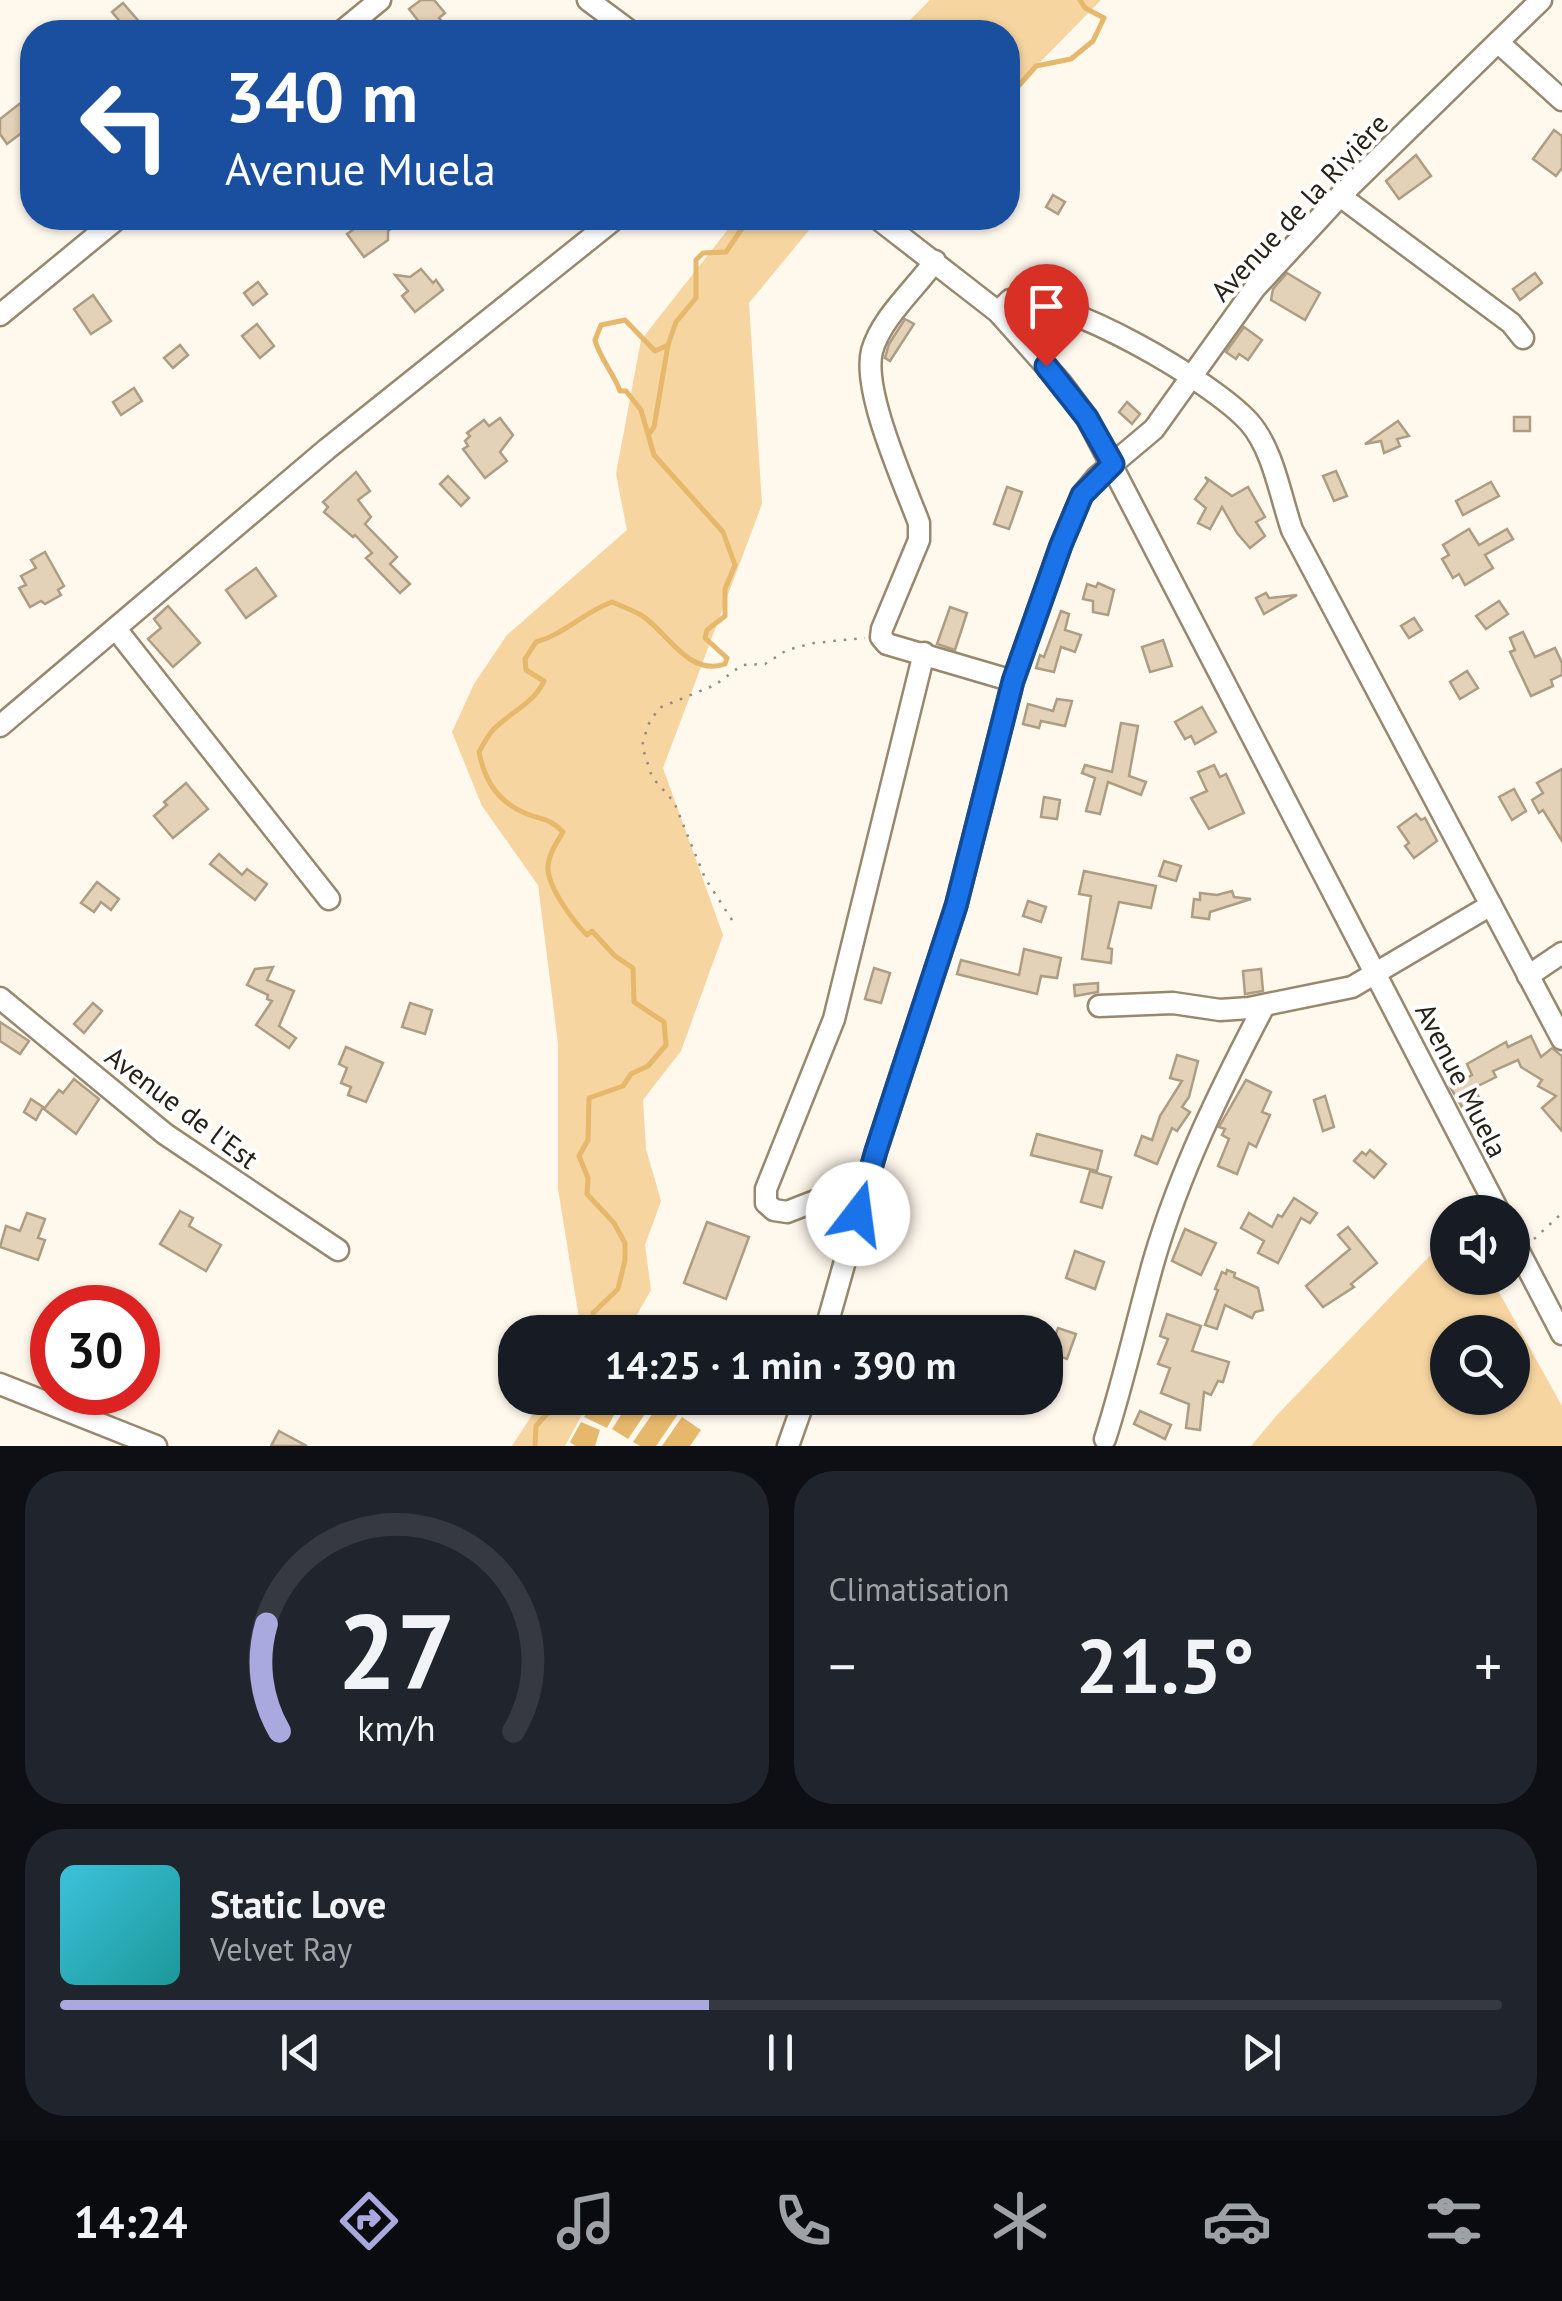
<!DOCTYPE html>
<html lang="fr">
<meta charset="utf-8">
<style>
:root{--surface:#171b24;--page:#20242c;--text:#f1f3f6;--muted:#9ea1a6;--line:#363941;--accent:#a9a9e0}
body{margin:0;font-family:"PT Sans",sans-serif;background:var(--page);color:var(--text);height:100vh;display:flex;flex-direction:column;font-size:38px;white-space:nowrap}
*{box-sizing:border-box;margin:0}
p{font-size:32px;color:var(--muted)}
.icon{flex:none;width:55px;height:55px;fill:none;stroke:currentColor;stroke-width:2;stroke-linecap:round;stroke-linejoin:round}
.map{position:relative;height:1446px;overflow:hidden}
.panel{display:flex;flex-direction:column;gap:25px;padding:25px;background:#0d0f14;flex:1}
.panel>*{flex:none}
.top-card{position:absolute;left:20px;top:20px;width:1000px;height:210px;border-radius:40px;box-shadow:0 2px 8px #0004;background:#1a4fa0;color:#fff;overflow:hidden}
.fabs{position:absolute;left:1430px;top:1195px;display:grid;gap:20px}
.fabs a{display:grid;place-items:center;width:100px;height:100px;border-radius:50%;background:var(--surface);box-shadow:0 2px 8px #0004;font-size:50px}
.speed{position:absolute;left:30px;top:1285px;display:flex;gap:20px;font-size:50px;font-weight:700;text-align:center}
.speed>*{display:grid;place-content:center;width:130px;height:130px;border-radius:50%;background:var(--surface);box-shadow:0 2px 8px #0004;line-height:1}
.speed .limit{border:15px solid #d22;background:#fff;color:#111}
.pin{position:absolute;display:grid;place-items:center;width:85px;height:85px;color:#fff;margin:-102px -42px;border-radius:50% 50% 50% 0;rotate:-45deg;box-shadow:0 0 10px #0007}
.pin .icon{rotate:45deg}
.me{position:absolute;width:110px;margin:-55px;rotate:15deg;stroke-linejoin:round;filter:drop-shadow(0 0 8px #0008)}
.turn{display:flex;align-items:center;gap:35px;height:210px;padding:0 40px;font-size:45px}
.turn .icon{width:130px;height:130px;stroke-width:2.5}
.turn b{display:block;font-size:70px;line-height:85px}
.big{font-size:75px;font-weight:600;line-height:1.1}
.panel .card{flex:1;display:flex;flex-direction:column;justify-content:center;gap:15px;min-width:0;padding:0 35px;border-radius:40px;background:var(--page)}
.panel .dial{align-items:center;gap:0}
.dial svg{height:260px;overflow:visible;fill:none;stroke:var(--line);stroke-width:7;stroke-linecap:round;text-anchor:middle}
.dial text{fill:var(--text);stroke:none}
.song{display:flex;align-items:center;gap:30px}
.cover{width:120px;height:120px;border-radius:15px;background:linear-gradient(135deg,hsl(190 70% 55%),hsl(180 70% 35%))}
.played{height:10px;border-radius:5px;background:linear-gradient(90deg,var(--accent) 45%,var(--line) 45%)}
.keys{display:flex;justify-content:space-around;direction:ltr}
.heat{display:flex;justify-content:space-between;align-items:center;font-size:55px;direction:ltr}
.panel .tiles{flex:1;display:grid;gap:25px;grid-template-columns:1fr 1fr}
.card:last-child{grid-column:span 2}
.trip{position:absolute;left:498px;top:1315px;width:565px;height:100px;border-radius:40px;background:var(--surface);box-shadow:0 2px 8px #0004;font-weight:600;line-height:100px;text-align:center}
.menu{display:flex;height:160px;justify-content:space-around;align-items:center;background:#090b0e;color:var(--muted)}
.menu .icon{width:70px;height:70px}
.menu .active{color:var(--accent)}
.menu b{font-size:45px;color:var(--text)}
.map>svg:first-child{display:block}
.green{fill:#f6d5a0;fill-rule:evenodd}
.water{fill:#e6b86c}
.lines{fill:none;stroke-linecap:round;stroke-linejoin:round}
.stream{stroke:#e6b86c;stroke-width:5}
.building{fill:#e3d2b8;stroke:#ac9d83;stroke-width:2.5}
.minor-casing{stroke:#97886f;stroke-width:25}
.path{stroke:#928c81;stroke-width:2.5;stroke-dasharray:2.5 8;stroke-linecap:butt}
.minor{stroke:#fff;stroke-width:20}
.route-casing{stroke:#114b97;stroke-width:25}
.route{stroke:#1a73e8;stroke-width:18}
.labels{text-anchor:middle;dominant-baseline:central;stroke-width:8;stroke-linejoin:round;paint-order:stroke}
.street-label{font-size:28px;fill:#262016;stroke:#fff}
</style>
<div class="map">
<svg width="1562" height="1446" viewBox="0 0 1562 1446">
<rect width="100%" height="100%" fill="#fff8ed"/>
<g class="green">
<path d="M930 0H1101L1008 95V32H898Z"/>
<path d="M737 218H819L749 303 762 504 663 768 723 935 681 1051 643 1100 646 1149 661 1201 645 1245 651 1290 627 1332H576L580 1324 558 1189V1043L538 885 482 806 452 732 474 684 507 635 627 530 616 474 641 340Z"/>
<path d="M1447 1238 1448 1278H1491L1562 1406V1446H1251L1278 1414ZM1448 1332H1512V1398H1448Z"/>
<path d="M543 1398H591L565 1446H512Z"/>
</g>
<g class="water">
<path d="M598 1398H623L607 1428 584 1417Z"/>
<path d="M632 1398 653 1402 628 1439 612 1429Z"/>
<path d="M659 1404 678 1414 656 1446H640L633 1442Z"/>
<path d="M682 1417 701 1430 690 1446H662Z"/>
<path d="M581 1422 600 1430 595 1446H575L570 1442Z"/>
</g>
<g class="lines">
<g class="stream">
<path d="M1008 98 1036 66 1071 59 1093 41 1104 18 1085 8 1080 0"/>
<path d="M649 434 654 427 668 345"/>
<path d="M595 1332 593 1313 618 1289 625 1260V1243L614 1223 587 1194 588 1178 579 1156 588 1140 589 1098 623 1086 631 1074 648 1066 666 1045 664 1022 634 1002 633 968 615 956 592 931 587 935C573 921 550 890 548 870 547 856 557 842 563 832 551 819 543 820 527 814 498 802 485 782 479 752 483 745 487 737 492 731 508 713 533 705 544 681L526 670 525 659 536 642C565 634 584 612 612 602 621 606 632 610 641 615 667 631 688 677 725 664L727 658 705 638 707 630 725 616V589L735 565 723 532 654 455 641 410 626 391H620C613 372 600 359 595 340L601 325 625 320 655 351 668 345 676 322 696 298V260L703 253 726 252 749 218"/>
<path d="M535 1446 536 1426 561 1398"/>
</g>
</g>
<g class="building">
<path d="M421 0H434L445 13 439 18 446 26 438 32H427L409 9Z"/>
<path d="M123 3 142 25 131 32H109L122 24 112 12Z"/>
<path d="M32 94V142L24 131 7 144 0 134V119Z"/>
<path d="M1554 130 1562 136V168L1556 176 1533 159Z"/>
<path d="M1416 155 1431 176 1399 199 1386 181Z"/>
<path d="M1053 195 1065 202 1058 214 1046 207Z"/>
<path d="M370 218H389L395 226 388 231V240L364 257 347 234Z"/>
<path d="M421 269 433 283 436 280 443 290 415 312 402 296 408 291 395 275 410 277Z"/>
<path d="M1287 273 1320 293 1305 320 1271 300 1273 289Z"/>
<path d="M1535 273 1542 283 1520 300 1513 289Z"/>
<path d="M258 282 267 294 253 305 244 293Z"/>
<path d="M93 295 111 321 91 334 74 309Z"/>
<path d="M905 319 914 324 890 361 885 358 889 344Z"/>
<path d="M257 324 274 346 260 358 242 336Z"/>
<path d="M1244 327 1262 340 1248 360 1239 354 1236 359 1226 352Z"/>
<path d="M180 345 188 355 173 368 164 358Z"/>
<path d="M134 388 142 401 121 415 113 402Z"/>
<path d="M1127 402 1140 414 1132 424 1119 412Z"/>
<rect x="1514" y="417" width="16" height="14"/>
<path d="M500 418 513 435 500 452 507 461 485 478 463 449 468 446 465 441 470 436 467 433 484 420 489 426Z"/>
<path d="M1398 421 1409 436 1397 439 1400 446 1384 453 1381 441 1365 444Z"/>
<path d="M1336 471 1347 496 1334 501 1323 476Z"/>
<path d="M356 472 370 491 358 500 371 517 365 524 397 557 390 564 410 584 400 593 366 558 372 553 355 535 353 537 324 512 328 507 323 502Z"/>
<path d="M448 476 469 498 461 506 440 484Z"/>
<path d="M1205 477 1232 496 1248 487 1265 517 1256 522 1265 536 1250 548 1237 533 1222 507 1210 529 1198 523 1206 508 1195 499 1208 481Z"/>
<path d="M1491 482 1499 496 1463 515 1456 501Z"/>
<path d="M1007 487 1022 492 1009 529 994 524Z"/>
<path d="M1469 529 1479 545 1507 529 1513 539 1485 555 1493 568 1465 585 1459 574 1453 578 1442 559 1449 555 1443 545Z"/>
<path d="M45 552 64 586 58 590 61 595 45 604 41 601 30 607 19 588 26 585 21 576 36 568 31 560Z"/>
<path d="M256 568 276 596 246 618 226 590Z"/>
<path d="M1098 583 1114 590 1108 615 1093 612V601L1083 599 1087 584 1096 587Z"/>
<path d="M1266 593 1269 598 1297 595 1264 614 1256 598Z"/>
<path d="M1499 601 1508 614 1486 629 1476 616Z"/>
<path d="M168 606 200 643 173 667 148 639 161 628 154 619Z"/>
<path d="M950 607 967 613 955 650 937 644Z"/>
<path d="M1061 611 1069 614 1065 630 1081 635 1075 652 1061 647 1054 672 1036 668 1040 655 1044 657Z"/>
<path d="M1414 618 1422 630 1409 638 1401 626Z"/>
<path d="M1523 632 1535 657 1555 648 1562 663V675L1551 680 1553 686 1531 696 1510 652 1515 650 1510 638Z"/>
<path d="M1163 640 1172 666 1150 672 1142 647Z"/>
<path d="M1467 671 1478 688 1460 699 1450 682Z"/>
<path d="M1057 699 1072 701 1065 726 1041 721 1039 728 1023 724 1028 704 1053 711Z"/>
<path d="M1202 707 1216 732 1195 744 1191 736 1185 739 1175 722Z"/>
<path d="M1121 723 1138 726 1129 776 1146 782 1141 795 1108 782 1100 814 1086 811 1095 778 1082 773 1085 765 1112 772Z"/>
<path d="M1214 765 1220 777 1226 774 1244 813 1209 829 1191 798 1207 791 1198 772Z"/>
<path d="M1562 769V841L1543 810 1539 813 1532 800 1543 793 1537 783Z"/>
<path d="M186 783 208 809 173 838 154 816 167 805 164 802Z"/>
<path d="M1514 789 1526 811 1512 820 1499 797Z"/>
<path d="M1044 797 1060 800 1057 819 1041 817Z"/>
<path d="M1416 814 1421 820 1425 818 1437 841 1414 858 1405 846 1409 843 1398 827Z"/>
<path d="M219 854 242 875 247 869 267 884 255 900 210 864Z"/>
<path d="M1164 861 1181 866 1176 881 1159 876Z"/>
<path d="M1084 871 1156 886 1151 908 1119 902 1108 948 1112 949 1111 963 1082 959 1091 896 1079 894Z"/>
<path d="M97 882 119 899 111 910 101 902 94 912 81 903Z"/>
<path d="M1232 891 1234 897 1251 899 1210 912 1209 919 1192 917 1194 899 1200 900V893L1217 895Z"/>
<path d="M1028 901 1046 907 1041 922 1023 916Z"/>
<path d="M1024 949 1061 958 1057 978 1041 976 1037 994 957 974 961 960 1019 975Z"/>
<path d="M273 967 267 980 294 991 279 1026 296 1038 289 1048 256 1025 272 1001 267 999 268 995 247 985 255 969Z"/>
<path d="M874 968 890 973 881 1003 865 999Z"/>
<path d="M1261 969 1263 991 1245 994 1243 971Z"/>
<path d="M1098 983V992L1075 996 1074 985Z"/>
<path d="M93 1003 102 1011 84 1033 74 1024Z"/>
<path d="M410 1003 432 1010 425 1034 402 1027Z"/>
<path d="M0 1022 29 1041 20 1054 0 1041Z"/>
<path d="M1531 1036 1541 1057 1552 1048 1562 1056V1131L1542 1108 1556 1096 1538 1086 1542 1080 1521 1067 1518 1060 1493 1071 1496 1077 1474 1088 1482 1103 1468 1117 1450 1087 1472 1075 1467 1064 1506 1042 1508 1047Z"/>
<path d="M346 1047 383 1063 366 1102 348 1095 351 1087 341 1083 347 1068 339 1064Z"/>
<path d="M1177 1055 1198 1061 1189 1097 1182 1107 1190 1112 1177 1131 1172 1128 1157 1164 1135 1155 1142 1136 1152 1140 1160 1116 1182 1081 1170 1078Z"/>
<path d="M74 1079 99 1099 76 1134 44 1109 59 1090 63 1093Z"/>
<path d="M1246 1080 1271 1092 1262 1112 1270 1115 1256 1147 1249 1143 1237 1174 1218 1166 1229 1139 1222 1135 1225 1129 1219 1127Z"/>
<path d="M1325 1096 1334 1127 1323 1131 1314 1100Z"/>
<path d="M31 1099 43 1107 36 1120 24 1112Z"/>
<path d="M1037 1134 1102 1151 1097 1171 1031 1155Z"/>
<path d="M1370 1150 1386 1164 1374 1178 1354 1161 1362 1152 1366 1155Z"/>
<path d="M1090 1171 1111 1177 1102 1208 1081 1202Z"/>
<path d="M1294 1198 1317 1213 1310 1223 1301 1218 1278 1263 1258 1253 1264 1241 1241 1228 1249 1213 1272 1227 1278 1215 1282 1217Z"/>
<path d="M180 1211 193 1218 189 1226 221 1245 206 1271 160 1244Z"/>
<path d="M27 1213 45 1219 38 1238 45 1240 38 1260 0 1247 6 1226 20 1231Z"/>
<path d="M707 1222 749 1237 726 1299 684 1283Z"/>
<path d="M1348 1227 1377 1263 1351 1284 1354 1287 1323 1307 1306 1286 1350 1249 1338 1235Z"/>
<path d="M1185 1229 1216 1243 1201 1275 1172 1261Z"/>
<path d="M1075 1251 1104 1262 1095 1289 1066 1278Z"/>
<path d="M1227 1270 1235 1273 1234 1277 1258 1288 1263 1310 1255 1312 1252 1318 1225 1305 1217 1329 1205 1325 1218 1290 1215 1289 1222 1272 1226 1274Z"/>
<path d="M1167 1314 1201 1326 1192 1351 1229 1362 1223 1382 1218 1381 1211 1395 1204 1392 1200 1430 1186 1428 1189 1404 1161 1393 1170 1368 1158 1364 1168 1339 1160 1336Z"/>
<path d="M1058 1328 1076 1334 1067 1359 1049 1353Z"/>
<path d="M1140 1411 1171 1425 1165 1439 1134 1424Z"/>
<path d="M279 1431 307 1446H271Z"/>
</g>
<g class="lines">
<g class="minor-casing">
<g id="minor">
<path d="M588 0 631 32"/>
<path d="M341 32 380 0"/>
<path d="M1499 43 1562 100"/>
<path d="M1340 196 1511 323 1523 338"/>
<path d="M877 218 998 312 1061 383 1087 418 1499 1212"/>
<path d="M935 261C915 289 881 318 872 351 862 391 904 483 919 523V540L882 629 881 637 887 644 1013 681"/>
<path d="M998 312 1010 300C1064 295 1212 381 1249 422 1273 449 1280 495 1292 530L1562 1039"/>
<path d="M0 315 118 218"/>
<path d="M116 629 329 899"/>
<path d="M0 726 327 449 616 218"/>
<path d="M1528 976 1562 953"/>
<path d="M0 998 165 1134 338 1250"/>
<path d="M1099 1006 1173 1003 1220 1010 1249 1008 1352 987 1491 905"/>
<path d="M867 1181 787 1212 774 1210 766 1203V1189L834 1019 924 653"/>
<path d="M1512 1238 1562 1334"/>
<path d="M825 1332 876 1151 956 906 1013 681 1061 545 1082 495 1097 477 1154 429 1255 288 1340 196 1541 0"/>
<path d="M0 1384 156 1446"/>
<path d="M1105 1439C1124 1380 1137 1320 1154 1260 1180 1171 1221 1088 1264 1006"/>
<path d="M788 1446 805 1398"/>
</g>
</g>
<g class="path">
<path d="M732 920 705 878 674 802 652 777 642 746 648 725 659 708 715 685 742 665 765 664 787 650 814 643 865 638"/>
<path d="M1534 1239 1562 1213"/>
</g>
<use href="#minor" class="minor"/>
</g>
<g class="lines">
<g class="route-casing">
<path id="route" d="M858 1214 876 1151 956 906 1013 681 1061 545 1082 495 1113 464 1087 418 1046 366"/>
</g>
<use href="#route" class="route"/>
</g>
<g class="labels">
<g class="street-label">
<text transform="translate(1299 207) rotate(-47)">Avenue de la Rivière</text>
<text transform="translate(1462 1080) rotate(63)">Avenue Muela</text>
<text transform="translate(182 1107) rotate(37)">Avenue de l'Est</text>
</g>
</g>
</svg>
<div class="fabs">
<a><svg class="icon" aria-label="sound" viewBox="0 0 24 24"><path d="M4 9h4l5-4v14l-5-4H4zM17 9q2 3 0 6"/></svg></a>
<a><svg class="icon" aria-label="search" viewBox="0 0 24 24"><circle cx="10" cy="10" r="6"/><path d="M15 15l6 6"/></svg></a>
</div>
<div class="speed"><div class="limit">30</div></div>
<div class="pin" style="left:1046px;top:366px;background:#d93025"><svg class="icon" aria-label="arrive" viewBox="0 0 24 24"><path d="M6 21V4h12l-3 4 3 4H6"/></svg></div>
<svg class="me" style="left:858px;top:1214px" viewBox="-20 -20 40 40"><circle r="19" fill="#fff"/><path d="M0-13L10 11 0 6-10 11z" fill="#1a73e8"/></svg>
<div class="trip">14:25 · 1 min · 390 m</div>
<div class="top-card">
<div class="turn"><svg class="icon" aria-label="left" viewBox="0 0 24 24"><path d="M17 20v-9H6M10 6l-5 5 5 5"/></svg><div><b>340 m</b>Avenue Muela</div></div>
</div>
</div>
<section class="panel">
<div class="tiles">
<div class="card dial"><svg viewBox="0 0 100 80">
<path d="M14 69A42 42 0 1 1 86 69"/>
<path d="M14 69A42 42 0 0 1 10 36" stroke="#a9a9e0"/>
<text x="50" y="56" font-size="32" font-weight="700">27</text>
<text x="50" y="72" font-size="11">km/h</text>
</svg></div>
<div class="card"><p>Climatisation</p>
<div class="heat"><a>−</a><b class="big">21.5°</b><a>+</a></div>
</div>
<div class="card">
<div class="song"><i class="cover"></i><div><b>Static Love</b><p>Velvet Ray</p></div></div>
<div class="played"></div>
<div class="keys"><svg class="icon" aria-label="previous" viewBox="0 0 24 24"><path d="M18 5L8 12l10 7zM5 5v14"/></svg><svg class="icon" aria-label="pause" viewBox="0 0 24 24"><path d="M8 5v14M16 5v14"/></svg><svg class="icon" aria-label="next" viewBox="0 0 24 24"><path d="M6 5l10 7-10 7zM19 5v14"/></svg></div>
</div>
</div>
</section>
<nav class="menu">
<b>14:24</b>
<svg class="icon active" aria-label="directions" viewBox="0 0 24 24"><path d="M12 3l9 9-9 9-9-9zM9 14v-3h6M13 9l2 2-2 2"/></svg>
<svg class="icon" aria-label="music" viewBox="0 0 24 24"><path d="M9 18V5l10-2v13"/><circle cx="6" cy="18" r="3"/><circle cx="16" cy="16" r="3"/></svg>
<svg class="icon" aria-label="phone" viewBox="0 0 24 24"><path d="M5 4h4l2 5-3 2q2 4 5 5l2-3 5 2v4C11 20 4 13 5 4z"/></svg>
<svg class="icon" aria-label="climate" viewBox="0 0 24 24"><path d="M12 3v18M4 7l16 10M4 17L20 7"/></svg>
<svg class="icon" aria-label="car" viewBox="0 0 24 24"><path d="M5 17H2v-5l4-1 3-4h7l3 4 3 1v5h-3M9 17h6M6 11h13"/><circle cx="7" cy="17" r="2"/><circle cx="17" cy="17" r="2"/></svg>
<svg class="icon" aria-label="filters" viewBox="0 0 24 24"><path d="M4 7h16M4 17h16"/><circle cx="9" cy="7" r="2"/><circle cx="15" cy="17" r="2"/></svg>
</nav>
